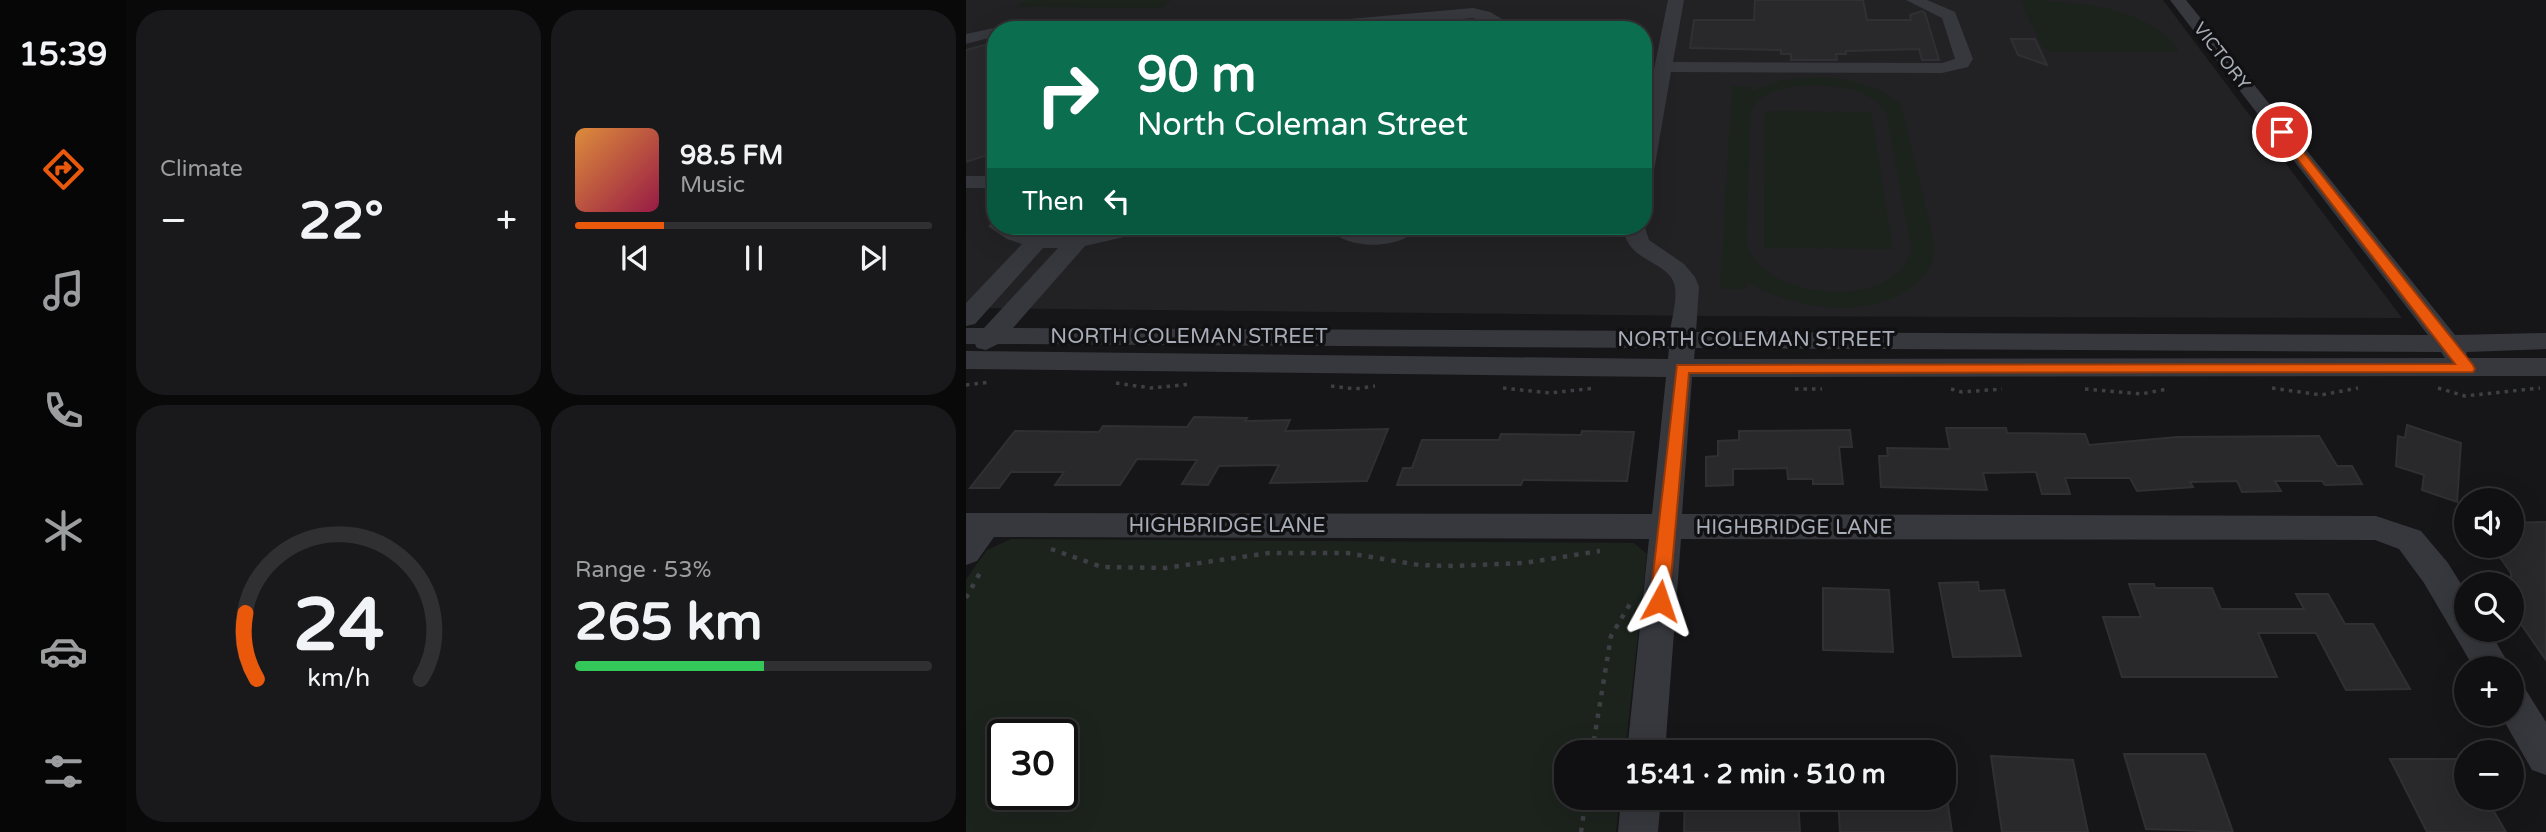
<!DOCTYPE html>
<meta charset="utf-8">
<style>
:root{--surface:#101012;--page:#19191b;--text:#f1f3f6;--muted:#9c9d9f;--line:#303032;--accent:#ea580c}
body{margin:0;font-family:"Varela Round",sans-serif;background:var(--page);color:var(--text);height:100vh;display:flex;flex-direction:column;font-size:26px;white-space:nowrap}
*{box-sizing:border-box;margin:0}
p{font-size:23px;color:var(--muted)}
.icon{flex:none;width:38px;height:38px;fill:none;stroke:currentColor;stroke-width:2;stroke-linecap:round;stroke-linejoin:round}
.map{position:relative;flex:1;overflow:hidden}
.sheet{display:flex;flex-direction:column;gap:10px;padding:10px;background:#09090a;width:840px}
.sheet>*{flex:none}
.banner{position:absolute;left:21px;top:21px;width:665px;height:214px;border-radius:28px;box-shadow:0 7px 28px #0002,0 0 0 2px var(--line);background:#0b6e4f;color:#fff;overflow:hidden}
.buttons{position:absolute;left:1488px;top:488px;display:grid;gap:14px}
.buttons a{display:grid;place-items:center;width:70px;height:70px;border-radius:50%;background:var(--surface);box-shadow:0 7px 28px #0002,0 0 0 2px var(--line);font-size:35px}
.speed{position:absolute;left:21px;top:719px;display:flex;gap:14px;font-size:35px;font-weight:700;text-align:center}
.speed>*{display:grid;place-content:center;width:91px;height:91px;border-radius:50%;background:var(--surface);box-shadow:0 7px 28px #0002,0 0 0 2px var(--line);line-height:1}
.speed .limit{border:4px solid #111;border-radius:10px;background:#fff;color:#111}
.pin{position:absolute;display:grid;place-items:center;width:60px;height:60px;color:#fff;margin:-30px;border:4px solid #fff;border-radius:50%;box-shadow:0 2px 7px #0007}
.me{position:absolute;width:77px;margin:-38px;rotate:5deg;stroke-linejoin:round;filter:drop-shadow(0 0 5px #0008)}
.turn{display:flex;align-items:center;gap:24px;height:147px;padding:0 35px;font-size:32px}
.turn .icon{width:91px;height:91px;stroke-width:2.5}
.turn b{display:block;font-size:49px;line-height:60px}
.then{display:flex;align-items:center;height:66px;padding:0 35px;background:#0003;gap:14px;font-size:26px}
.big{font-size:52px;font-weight:700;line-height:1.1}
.sheet .card{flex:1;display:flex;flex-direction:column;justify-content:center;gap:10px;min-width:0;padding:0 24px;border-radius:28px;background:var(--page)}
.sheet .dial{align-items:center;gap:0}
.dial svg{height:182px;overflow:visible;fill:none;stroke:var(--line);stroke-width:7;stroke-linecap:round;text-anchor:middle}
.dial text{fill:var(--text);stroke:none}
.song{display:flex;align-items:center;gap:21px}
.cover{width:84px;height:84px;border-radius:10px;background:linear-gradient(135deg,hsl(30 70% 55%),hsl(340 70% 35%))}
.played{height:7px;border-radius:4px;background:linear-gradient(90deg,var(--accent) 25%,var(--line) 25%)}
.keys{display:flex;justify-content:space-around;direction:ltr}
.heat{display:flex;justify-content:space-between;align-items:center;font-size:38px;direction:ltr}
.charge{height:10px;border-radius:5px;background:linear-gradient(90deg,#34c759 53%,var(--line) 0)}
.sheet .tiles{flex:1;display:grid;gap:10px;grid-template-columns:repeat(2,1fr)}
.trip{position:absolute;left:588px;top:740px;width:402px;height:70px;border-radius:28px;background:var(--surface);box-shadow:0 7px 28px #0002,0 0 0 2px var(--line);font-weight:700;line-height:70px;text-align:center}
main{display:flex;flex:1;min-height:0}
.tabs{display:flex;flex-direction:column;width:126px;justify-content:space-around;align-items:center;background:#060607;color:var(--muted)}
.tabs .icon{width:49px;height:49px}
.tabs .active{color:var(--accent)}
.tabs b{font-size:32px;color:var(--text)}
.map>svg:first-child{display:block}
.built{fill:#222225;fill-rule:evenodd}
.green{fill:#1c231d;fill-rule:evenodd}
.building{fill:#29292c;stroke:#303034;stroke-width:2}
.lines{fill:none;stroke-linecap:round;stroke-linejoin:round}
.path-far1{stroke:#3d3f44;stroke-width:3.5;stroke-dasharray:3.5 5;stroke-linecap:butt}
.path{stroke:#3d3f44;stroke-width:4.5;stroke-dasharray:4.5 7;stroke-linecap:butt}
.minor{fill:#37383d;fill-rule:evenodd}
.route{fill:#ea580c;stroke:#983908;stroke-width:2}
.labels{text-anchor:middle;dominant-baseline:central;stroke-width:7;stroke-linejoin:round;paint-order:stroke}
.far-street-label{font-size:18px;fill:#a8adb8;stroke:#111113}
.street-label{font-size:21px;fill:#a8adb8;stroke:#111113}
</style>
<main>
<nav class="tabs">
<b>15:39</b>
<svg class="icon active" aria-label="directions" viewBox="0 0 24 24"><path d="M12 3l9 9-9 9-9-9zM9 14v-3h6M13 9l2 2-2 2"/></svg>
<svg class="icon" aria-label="music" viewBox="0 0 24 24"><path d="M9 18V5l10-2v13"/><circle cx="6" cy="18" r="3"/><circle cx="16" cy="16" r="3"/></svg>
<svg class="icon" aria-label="phone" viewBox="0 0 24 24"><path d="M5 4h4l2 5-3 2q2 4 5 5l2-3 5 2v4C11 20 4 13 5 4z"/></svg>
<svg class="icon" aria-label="climate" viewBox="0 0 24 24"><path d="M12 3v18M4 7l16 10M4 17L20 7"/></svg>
<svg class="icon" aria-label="car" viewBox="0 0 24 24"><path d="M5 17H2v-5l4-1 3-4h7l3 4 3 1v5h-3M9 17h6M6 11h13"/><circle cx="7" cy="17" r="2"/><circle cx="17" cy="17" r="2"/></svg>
<svg class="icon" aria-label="filters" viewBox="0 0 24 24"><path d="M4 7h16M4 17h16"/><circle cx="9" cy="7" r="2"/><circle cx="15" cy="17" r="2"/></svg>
</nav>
<section class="sheet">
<div class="tiles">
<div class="card"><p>Climate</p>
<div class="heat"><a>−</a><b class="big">22°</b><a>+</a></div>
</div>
<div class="card">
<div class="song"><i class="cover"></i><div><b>98.5 FM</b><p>Music</p></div></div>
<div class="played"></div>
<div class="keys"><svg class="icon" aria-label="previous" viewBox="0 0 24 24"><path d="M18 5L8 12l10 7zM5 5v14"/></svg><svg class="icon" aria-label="pause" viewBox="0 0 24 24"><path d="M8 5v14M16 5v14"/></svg><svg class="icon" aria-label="next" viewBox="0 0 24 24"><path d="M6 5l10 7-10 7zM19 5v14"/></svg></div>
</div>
<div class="card dial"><svg viewBox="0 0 100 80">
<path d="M14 69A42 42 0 1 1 86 69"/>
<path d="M14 69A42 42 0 0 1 9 40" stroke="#ea580c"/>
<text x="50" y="56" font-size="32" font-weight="700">24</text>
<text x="50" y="72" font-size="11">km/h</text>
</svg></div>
<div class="card"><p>Range · 53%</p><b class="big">265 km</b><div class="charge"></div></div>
</div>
</section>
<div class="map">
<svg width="1580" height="832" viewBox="0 0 1580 832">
<rect width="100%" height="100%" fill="#161618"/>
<path class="built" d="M0 0H1197L1436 318 745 316 0 308ZM30 30H677V226H30Z"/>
<g class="green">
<path d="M60 0H206L196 8 50 7Z"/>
<path d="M1054 0C1101 0 1187 6 1213 52H1087L1077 48Z"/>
<path d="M858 77C886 80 914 85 935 105L968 241C971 256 965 269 954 280 910 323 829 310 781 282L780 289H754L766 86H785L786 91 817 80ZM849 85C873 87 907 89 920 113L945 246C939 311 795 304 780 242L785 111C795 89 828 86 849 85Z"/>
<path d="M799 111 905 112 927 249 798 248Z"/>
<path d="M45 539 668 543 681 554 659 752H600V798H654L650 832H0V579L21 550ZM96 735V794H37V735Z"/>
</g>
<g class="building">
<path d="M789 0H897L901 20H945L944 15 956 11 959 13 973 60H956L953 49 880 51V54H870L871 60H825V54H815V50L724 48 728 20H788Z"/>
<path d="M1045 39H1069L1081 65 1052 55Z"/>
<path d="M30 42V152L0 162V50Z"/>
<path d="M228 417 281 418 279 421 324 420 319 431 422 429 401 481 304 483 313 465 253 466 242 485 216 484 231 460 171 459 154 485H89L98 472H45L33 488H4L49 431 133 432 137 426 221 427Z"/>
<path d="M1441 425 1495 443 1491 502 1456 490 1458 475 1430 466 1432 436 1439 438Z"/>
<path d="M980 428H1040L1041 433 1119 434 1123 445 1211 437 1353 436 1371 466H1386L1396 484 1359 485 1356 481H1309L1315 491 1276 492 1271 481 1224 482 1227 487 1171 491 1164 478H1099L1104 494H1076L1070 472 1017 473 1021 490 915 487 913 456H922L921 448 984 449Z"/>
<path d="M884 430 886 447H873L877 484H847V479H822L821 468 767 469V485L740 486V457L752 456V441L773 440V431Z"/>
<path d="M616 431 668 432 661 481 557 480 555 485H431L437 468H446L456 440H533L535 434 615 435Z"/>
<path d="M1580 522V660L1545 610V573L1526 546H1545V523Z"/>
<path d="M1012 582 1013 591 1038 590 1055 656 987 657 973 583Z"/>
<path d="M1163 584H1188L1189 588H1246L1255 609H1338L1330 594H1362L1379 624H1407L1444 689 1380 690 1350 633H1292L1311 677H1156L1137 617H1175Z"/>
<path d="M857 588 923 590 927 652 857 650Z"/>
<path d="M1158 754H1239L1267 832 1180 829Z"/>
<path d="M1025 756 1107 760 1122 832H1036Z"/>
<path d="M1424 759H1500V798H1520L1540 832H1461Z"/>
<path d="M719 798H832L834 832H718Z"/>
<path d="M872 798H981L986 832H874Z"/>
</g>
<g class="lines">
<g class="path-far1">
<path d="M150 383 185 388 226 384"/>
<path d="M0 385 25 382"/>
<path d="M365 386 389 389 409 386"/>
<path d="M537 388 584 393 630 388"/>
<path d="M1306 388 1355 395 1392 388"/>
<path d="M1472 388 1499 396 1574 388"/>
<path d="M829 389H856"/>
<path d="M985 389 996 392 1036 389"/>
<path d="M1119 389 1175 394 1201 389"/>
</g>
<g class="path">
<path d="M85 549 136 567 199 568 303 553H381L453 565 487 566 558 563 634 551"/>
<path d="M0 598 15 571"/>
<path d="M626 752 645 636 664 604"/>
<path d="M615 832 620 798"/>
</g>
<g class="minor">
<path d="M702 0H718L707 62 976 63 989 59 976 18 940 0H961L989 12 1007 59 1002 67 976 73 705 72 687 176 684 180 677 182V124Z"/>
<path d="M1204 0H1220L1489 335 1580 333V349L1501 352 1499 358H1580V376L726 377 716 514 1410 516 1455 531 1482 563 1500 592V630H1523L1545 668H1508L1458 583 1433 549 1409 540 715 539 699 752H661L683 539 28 537 11 561 0 565V513L686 514 700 377 0 369V351L702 359 703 348 32 344 20 350 11 348 9 344H0V328H18L92 248H77L9 324 0 326V303L56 244 41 239 22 226 30 220V226C51 226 68 235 89 235 122 235 154 224 187 226L184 231 119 246 47 328 704 331C706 318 711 300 709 287 705 260 657 262 658 226H677V222L683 240 718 264 729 277 733 287 730 332 1462 335ZM729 348 1475 352 1479 358 728 359Z"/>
<path d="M507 8 524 12 555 30H534L507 18 373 30H30V36L0 44V34L70 19 372 20Z"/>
<rect x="0" y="176" width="30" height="12"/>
<path d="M361 226H386L398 232 425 226H454C438 250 379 252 361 226Z"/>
<path d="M1545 682 1558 687 1580 722V775L1566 770 1534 714H1545Z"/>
<path d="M655 798H695L692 832H652Z"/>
</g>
</g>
<path class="route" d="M1312 130H1320L1507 365 1509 369 1507 372 723 373 703 601 701 607 694 609 687 607 684 601 711 365 1489 364 1312 134Z"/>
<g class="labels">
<g class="far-street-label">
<text transform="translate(1256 56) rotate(52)">VICTORY</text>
</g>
<g class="street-label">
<text x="223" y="336">NORTH COLEMAN STREET</text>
<text x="790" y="339">NORTH COLEMAN STREET</text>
<text x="261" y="525">HIGHBRIDGE LANE</text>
<text x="828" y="527">HIGHBRIDGE LANE</text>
</g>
</g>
</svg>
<div class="buttons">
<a><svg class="icon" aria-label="sound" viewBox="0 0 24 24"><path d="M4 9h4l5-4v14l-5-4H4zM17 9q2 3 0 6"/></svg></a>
<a><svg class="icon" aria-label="search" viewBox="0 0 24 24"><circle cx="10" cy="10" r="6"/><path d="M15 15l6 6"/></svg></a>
<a>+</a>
<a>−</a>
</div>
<div class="speed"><div class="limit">30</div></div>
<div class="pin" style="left:1316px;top:132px;background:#d93025"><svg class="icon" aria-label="arrive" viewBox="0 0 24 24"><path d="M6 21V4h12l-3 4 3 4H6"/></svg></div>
<svg class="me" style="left:694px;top:601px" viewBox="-20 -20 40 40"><path d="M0-17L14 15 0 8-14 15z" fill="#ea580c" stroke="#fff" stroke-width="4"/></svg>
<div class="trip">15:41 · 2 min · 510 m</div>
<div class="banner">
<div class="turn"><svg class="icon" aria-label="right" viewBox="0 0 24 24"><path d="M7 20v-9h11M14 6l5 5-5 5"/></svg><div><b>90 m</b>North Coleman Street</div></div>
<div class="then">Then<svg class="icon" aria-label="left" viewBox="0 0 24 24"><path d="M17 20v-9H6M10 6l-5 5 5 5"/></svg></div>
</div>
</div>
</main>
